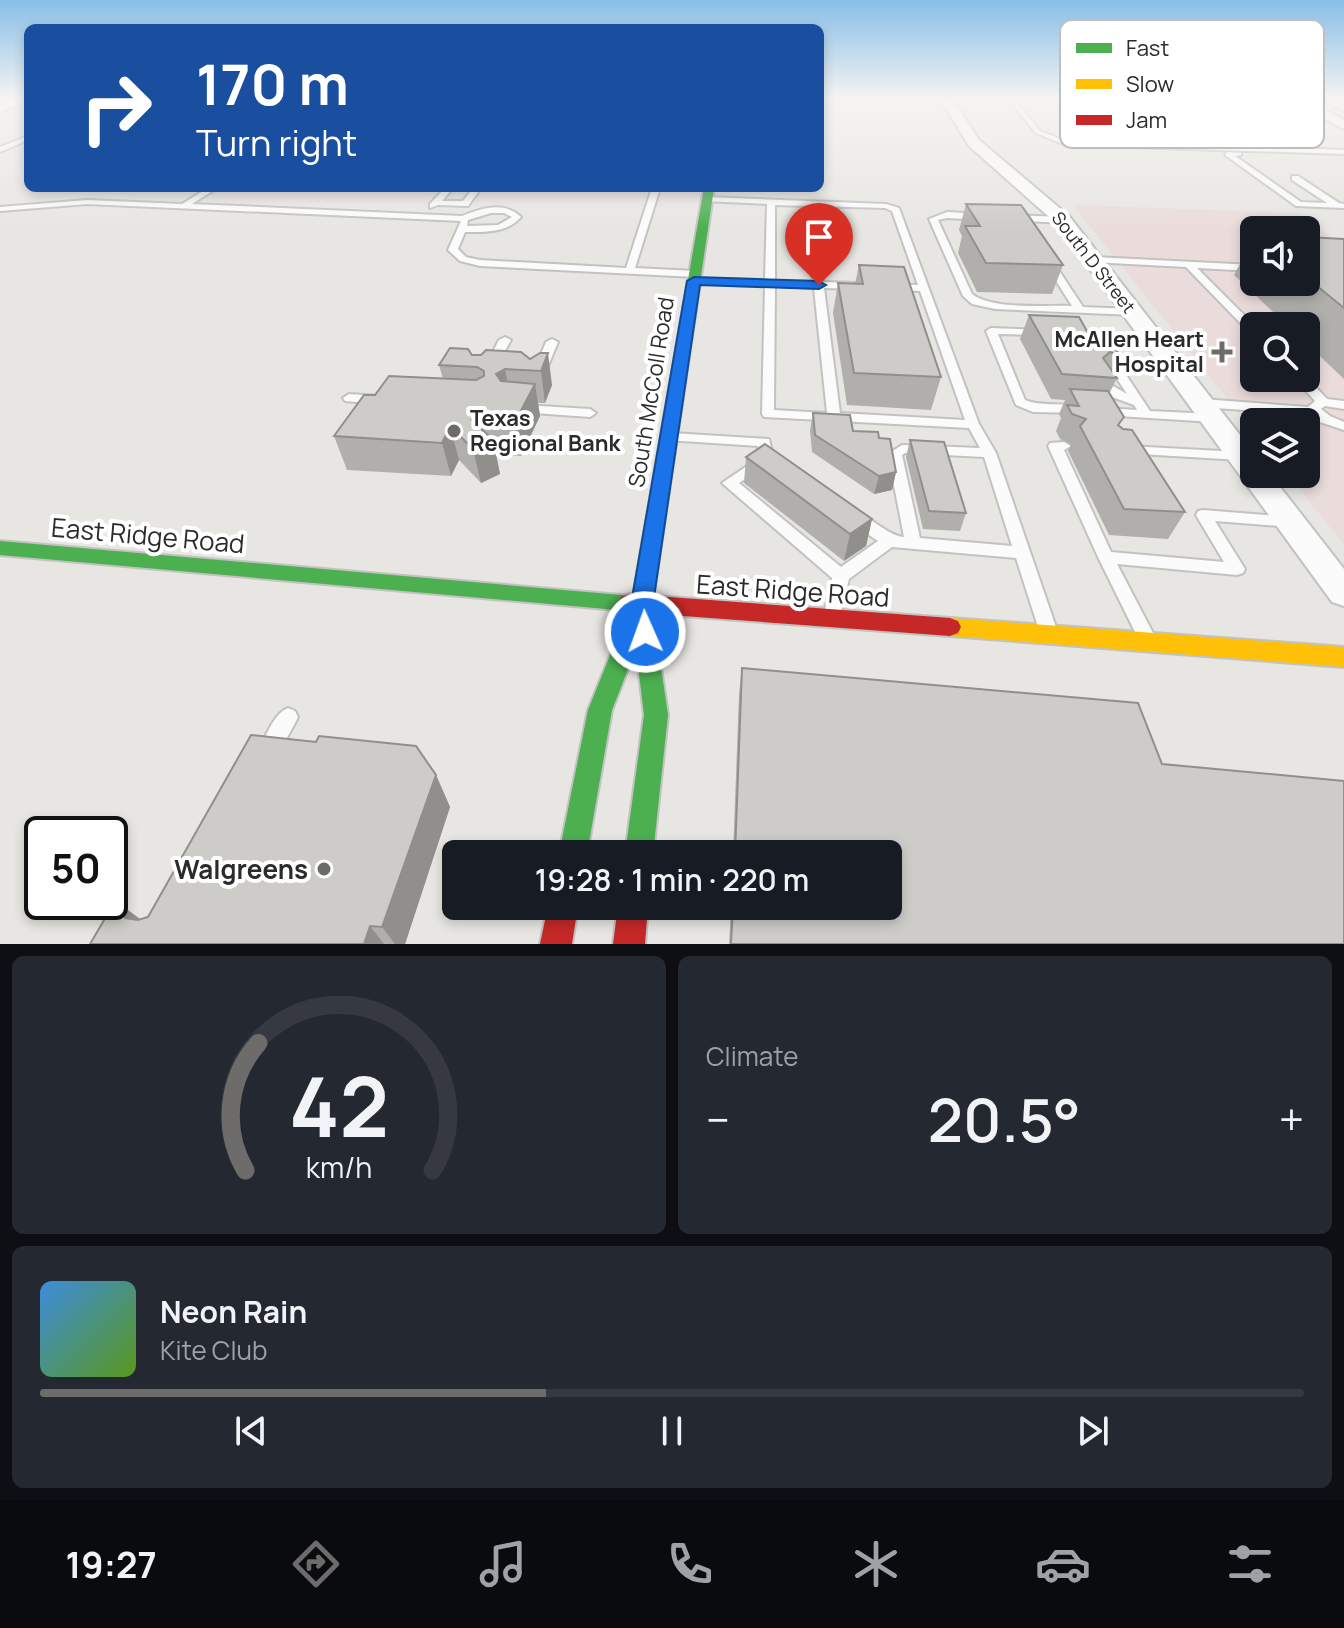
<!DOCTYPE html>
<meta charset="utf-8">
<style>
:root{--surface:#171b24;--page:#242831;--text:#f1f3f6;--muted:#9ea1a6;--line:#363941;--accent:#6d6c6b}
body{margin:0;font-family:Manrope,sans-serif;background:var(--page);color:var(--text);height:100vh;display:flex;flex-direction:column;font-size:30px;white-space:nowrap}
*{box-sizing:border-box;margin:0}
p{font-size:26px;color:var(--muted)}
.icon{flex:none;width:44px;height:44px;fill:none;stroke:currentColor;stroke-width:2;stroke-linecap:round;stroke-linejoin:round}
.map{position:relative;height:944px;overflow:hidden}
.sheet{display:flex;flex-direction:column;gap:12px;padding:12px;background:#0d0f14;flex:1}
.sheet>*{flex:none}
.hud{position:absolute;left:24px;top:24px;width:800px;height:168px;border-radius:12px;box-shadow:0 4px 12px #0003;background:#1a4fa0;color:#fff;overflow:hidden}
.fabs{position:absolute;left:1240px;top:216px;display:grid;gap:16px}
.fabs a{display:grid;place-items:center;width:80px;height:80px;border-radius:12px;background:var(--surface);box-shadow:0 4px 12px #0003;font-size:40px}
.speed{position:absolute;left:24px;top:816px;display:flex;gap:16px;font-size:40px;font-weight:700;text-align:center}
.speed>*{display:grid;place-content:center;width:104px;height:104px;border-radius:50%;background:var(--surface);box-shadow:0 4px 12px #0003;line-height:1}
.speed .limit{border:4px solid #111;border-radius:12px;background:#fff;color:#111}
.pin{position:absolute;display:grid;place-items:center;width:68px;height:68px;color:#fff;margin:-82px -34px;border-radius:50% 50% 50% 0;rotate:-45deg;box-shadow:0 0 8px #0007}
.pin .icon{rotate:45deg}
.me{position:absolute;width:88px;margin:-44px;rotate:358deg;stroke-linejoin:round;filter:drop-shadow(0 0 6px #0008)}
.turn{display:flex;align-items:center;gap:28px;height:168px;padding:0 40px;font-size:36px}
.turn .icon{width:104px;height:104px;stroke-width:2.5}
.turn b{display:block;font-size:56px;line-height:68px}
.big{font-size:60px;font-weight:600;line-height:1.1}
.sheet .widget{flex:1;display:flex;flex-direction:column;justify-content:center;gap:12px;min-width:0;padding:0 28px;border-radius:12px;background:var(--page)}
.sheet .dial{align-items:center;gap:0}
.dial svg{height:208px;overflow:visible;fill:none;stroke:var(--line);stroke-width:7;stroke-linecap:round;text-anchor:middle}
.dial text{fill:var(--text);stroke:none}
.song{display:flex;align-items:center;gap:24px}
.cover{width:96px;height:96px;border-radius:12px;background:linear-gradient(135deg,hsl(210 70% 55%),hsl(90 70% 35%))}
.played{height:8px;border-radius:4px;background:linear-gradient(90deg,var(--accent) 40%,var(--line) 40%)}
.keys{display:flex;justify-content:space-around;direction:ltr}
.heat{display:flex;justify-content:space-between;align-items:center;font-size:44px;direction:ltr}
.sheet .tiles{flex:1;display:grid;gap:12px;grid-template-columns:1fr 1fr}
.widget:last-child{grid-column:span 2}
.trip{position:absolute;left:442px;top:840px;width:460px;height:80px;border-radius:12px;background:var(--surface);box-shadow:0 4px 12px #0003;font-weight:600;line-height:80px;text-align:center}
.menu{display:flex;height:128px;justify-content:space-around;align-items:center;background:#090b0e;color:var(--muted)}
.menu .icon{width:56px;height:56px}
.menu .active{color:var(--accent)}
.menu b{font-size:36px;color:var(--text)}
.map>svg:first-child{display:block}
.medical{fill:#eadcdb;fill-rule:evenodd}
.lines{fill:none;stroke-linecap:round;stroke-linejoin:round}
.lane-casing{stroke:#c2c2c1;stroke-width:4}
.street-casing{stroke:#c2c2c1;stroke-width:4}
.fast-casing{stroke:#c2c2c1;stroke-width:4}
.slow-casing{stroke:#c2c2c1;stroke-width:4}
.jam-casing{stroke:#c2c2c1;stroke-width:4}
.lane{fill:#fcfbfb;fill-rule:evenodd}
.street{fill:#fcfbfb;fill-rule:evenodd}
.fast{fill:#4caf50;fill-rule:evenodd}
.slow{fill:#ffc107;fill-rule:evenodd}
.jam{fill:#c62828;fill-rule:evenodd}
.wall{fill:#b0afac}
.shaded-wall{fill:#908f8c}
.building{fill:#cdccc8;stroke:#908f8c;stroke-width:2}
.route{fill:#1a73e8;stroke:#114b97;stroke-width:2}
.poi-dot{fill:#6d6c6b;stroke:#fff;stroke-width:3}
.labels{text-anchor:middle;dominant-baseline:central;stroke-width:8;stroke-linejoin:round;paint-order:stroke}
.far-street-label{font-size:18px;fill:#2b2b2b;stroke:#fff}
.poi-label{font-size:22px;font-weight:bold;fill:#2b2b2b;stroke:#fff;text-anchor:end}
.street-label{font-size:22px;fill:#2b2b2b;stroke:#fff}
.near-street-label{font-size:26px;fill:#2b2b2b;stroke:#fff}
.near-poi-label{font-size:26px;font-weight:bold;fill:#2b2b2b;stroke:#fff;text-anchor:end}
.key{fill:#fff;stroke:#bfbfbf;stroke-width:2}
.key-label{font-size:22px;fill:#2b2b2b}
</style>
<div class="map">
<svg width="1344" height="944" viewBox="0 0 1344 944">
<rect width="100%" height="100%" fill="#e8e6e2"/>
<path class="medical" d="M1073 205 1298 213 1344 246V545L1288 474H1306V422H1254V432ZM1254 230H1306V282H1254ZM1254 326H1306V378H1254Z"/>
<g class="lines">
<g class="lane-casing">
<g id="lane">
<path d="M1007 98H1013L1040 131 1066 141 1284 148 1252 127 1254 124 1295 148 1344 150V154L1065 145 1036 133Z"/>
<path d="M1269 98H1277L1323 124 1320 126 1259 123 1261 120 1311 122Z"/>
<path d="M1318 98H1326L1344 107V111Z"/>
<path d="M28 136V140L0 152V147Z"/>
<path d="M1227 152 1241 153V155L1235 156 1301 202 1327 203 1292 180V176H1298L1339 203 1344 204V208L1296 206 1225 155Z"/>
<path d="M208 188H217L192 204 462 216C482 208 504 201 521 217 507 233 486 232 465 232L458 249 466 257 480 260 626 268 652 188H660L635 268 695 271 700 274 695 277 480 266 460 261 448 250 461 221 87 204 0 211V207L87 200 182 204ZM491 213H504L512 217 498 225 467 226 468 220Z"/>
<path d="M445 188H453L442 201H463L473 188H481L468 206 438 205 430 208V204Z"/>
<path d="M707 197 886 204 899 208 979 424 996 453 1057 630 1054 635 1048 637 1042 635 1039 630 1016 558 892 547 849 579 839 619 833 621 827 619 824 614 832 578 722 483 759 458 758 446 667 440 665 437 667 434 672 433 769 439 773 456 778 461 776 464H766L739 483 841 567 878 541 850 522 847 518 850 514C868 511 884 535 904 537L888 454 902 445 980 448 969 428 764 417 762 414 765 286 694 284 689 281 694 278 765 280 767 204 704 201 703 199ZM775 205 805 206 813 282 775 281ZM813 206 885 208 892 211 918 285 894 284 889 287 894 290 920 291 965 420 840 413 824 288 857 289 862 286 857 283 823 282ZM775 286 814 288 827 413 774 410ZM905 453 984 457 1012 546 920 538 902 455Z"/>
<path d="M947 212 982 214 986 217 982 220 947 218 938 220 972 294C993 310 1046 305 1072 306L1044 262 1049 259 1052 260 1083 307 1133 309 1138 312 1133 315 995 309 972 304 963 296 929 219Z"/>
<path d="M1011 215 1063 217 1067 220 1063 223 1008 220V216Z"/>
<path d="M1094 257 1254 265V271L1197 268 1255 326 1254 334 1250 333 1186 267 1091 262V258Z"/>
<path d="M991 328 1043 330V334L1039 335 998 334 1025 400C1043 408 1068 400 1083 410L1081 413 1033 412 1016 405 986 331Z"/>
<path d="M1072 331 1153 336 1159 339 1153 342 1068 336V332Z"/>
<path d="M505 337 511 340 496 368 494 370H486L484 368 499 340Z"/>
<path d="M552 339 558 342 546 371 540 375 536 373 534 371 546 342Z"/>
<path d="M1105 348 1109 349 1150 411 1213 414 1219 418 1213 422 1102 415 1100 412 1102 409 1106 408 1137 410 1134 405 1112 397 1095 383 1101 379 1127 394 1099 351Z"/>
<path d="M1306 377 1327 399 1344 401V409L1325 406 1321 409 1330 416 1344 422V430L1320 422 1313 415 1202 407 1196 403 1202 399 1308 407 1315 401 1294 378Z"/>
<path d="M349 394 380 396 386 400 380 404 345 401 343 398Z"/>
<path d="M523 405 590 409 596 413 590 417 519 412 517 409 519 406Z"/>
<path d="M1064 442 1071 446 1064 450 1111 552 1224 562 1196 515 1198 511 1203 510 1291 517 1296 518 1299 522 1296 526 1291 527 1215 521 1245 569 1243 573 1237 575 1117 564 1154 635 1151 640 1145 642 1139 640 1098 557 1048 446 1050 443Z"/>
<path d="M1128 446 1240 452 1247 456 1240 460 1123 453 1121 450 1123 447Z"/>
<path d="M288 708 295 711 298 717 295 723 275 760 268 763 261 760 258 753C264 739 274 713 288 708Z"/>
</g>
</g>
<g class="street-casing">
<g id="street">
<path d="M15 98H28V101L0 112V104Z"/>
<path d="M940 98H952L979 140 1069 216 1254 453V474H1270L1344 569V606L1332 602 1057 224 969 146Z"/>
<path d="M1286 98H1301L1344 120V129Z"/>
</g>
</g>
<g class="fast-casing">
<path id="fast" d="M704 188H714L652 606 668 715 653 854H625L644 715 636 649 612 710 587 854H559L588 710 628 611 0 555V541L633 596Z"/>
</g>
<g class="slow-casing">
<path id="slow" d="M950 618 1344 647V667L950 636 942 633 939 627 942 621Z"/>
</g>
<g class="jam-casing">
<g id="jam">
<path d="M629 594 950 618 958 621 961 627 958 633 950 636 629 612 621 609 618 603 621 597Z"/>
<path d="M548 906H578L572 944H540Z"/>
<path d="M618 906H648L645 944H613Z"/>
</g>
</g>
<use href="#lane" class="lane"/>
<use href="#street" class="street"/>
<use href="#fast" class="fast"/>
<use href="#slow" class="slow"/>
<use href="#jam" class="jam"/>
</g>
<g class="wall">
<path d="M966 204 1063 265 1052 294 977 292 958 253 962 236 959 230Z"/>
<path d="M1306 237 1344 239V379L1306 343V326H1288L1234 275 1254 238V282H1306Z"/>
<path d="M859 265 941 377 931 410 847 405 833 313 838 283 855 284Z"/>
<path d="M1029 315 1092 340 1120 356 1113 372 1117 378 1109 394 1119 426 1185 512 1168 539 1109 535 1068 451 1071 444 1060 439 1056 431 1061 418 1059 414 1065 400 1051 399 1020 339Z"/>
<path d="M540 353 552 385 545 403H538L540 416 521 456 496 454 500 474 481 483 459 460 451 476 347 470 334 436 375 395 443 379 439 365 472 355 530 359Z"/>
<path d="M813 413 853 431 879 438 896 472 892 490 874 494 812 452 810 430Z"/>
<path d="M910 440 966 513 960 531 923 529 906 457Z"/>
<path d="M746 457 872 519 866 546 844 561 744 483Z"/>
<path d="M742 668 1162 764 1344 944H729L731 906H888V854H733L739 694Z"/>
<path d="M436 775 450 807 405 944H90Z"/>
</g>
<g class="shaded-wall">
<path d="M548 353 552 385 545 403 541 371Z"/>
<path d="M505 369 511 401 496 374Z"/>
<path d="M535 384 540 416 521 456 515 422Z"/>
<path d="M450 426 459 460 451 476 442 443Z"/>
<path d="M493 440 500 474 481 483 473 449Z"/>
<path d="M896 472 892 490 874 494 879 476Z"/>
<path d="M872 519 866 546 844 561 850 534Z"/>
<path d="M436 775 450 807 405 944H395L382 927Z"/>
<path d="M120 904 156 931 125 918Z"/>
<path d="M370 926 384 944H364Z"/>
</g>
<g class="building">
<path d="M966 204 1021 205 1063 265 986 263 965 226H980Z"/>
<path d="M1306 237 1344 239V308L1306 277Z"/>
<path d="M859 265 904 267 941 377 854 373 838 283 863 284Z"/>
<path d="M1029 315 1079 317 1092 340 1103 341 1107 336 1120 356 1110 352 1103 358 1117 378 1062 374Z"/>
<path d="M450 348 468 349 472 355H481L486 350 521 352 530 359 540 353H548L541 371 505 369 496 374 501 381 535 384 515 422 472 420 493 440 473 449 450 426 442 443 334 436 364 395H375L389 376 476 380 484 376V371L477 367 439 365Z"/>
<path d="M1070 389 1108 391 1124 417 1118 425 1123 429 1132 430 1185 512 1124 509 1080 426 1086 419 1072 414 1067 405 1079 406Z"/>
<path d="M813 413 850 415 853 431 878 432 879 438 890 439 896 472 879 476 815 435Z"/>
<path d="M910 440 944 442 966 513 929 511Z"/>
<path d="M765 444 872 519 850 534 746 457Z"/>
<path d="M742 668 1138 703 1162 764 1344 781V944H731L733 906H888V854H735Z"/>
<path d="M251 735 316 742 319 736 416 746 436 775 382 927 370 926 364 944H90L114 903 120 904 125 918 138 920 148 917Z"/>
</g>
<linearGradient id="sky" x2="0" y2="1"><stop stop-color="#88bee7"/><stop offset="0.43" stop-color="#f5f4f2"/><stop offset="1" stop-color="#f5f4f2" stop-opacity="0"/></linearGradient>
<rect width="1344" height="230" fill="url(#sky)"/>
<path class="route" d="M694 277 819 281 826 285 819 289 700 285 653 604 657 632 653 638 645 641 637 638 631 604 687 281Z"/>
<g class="poi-dot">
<path d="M1218 340h8v8h8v8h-8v8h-8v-8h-8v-8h8z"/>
<circle cx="454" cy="431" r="8"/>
<circle cx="324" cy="869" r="8"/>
</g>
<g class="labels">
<g class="far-street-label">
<text transform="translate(1094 262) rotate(52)">South D Street</text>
</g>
<g class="poi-label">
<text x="1204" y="339">McAllen Heart<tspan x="1204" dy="25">Hospital</tspan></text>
<text x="470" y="418" text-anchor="start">Texas<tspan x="470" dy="25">Regional Bank</tspan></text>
</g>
<g class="street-label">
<text transform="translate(651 392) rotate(-81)">South McColl Road</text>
</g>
<g class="near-street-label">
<text transform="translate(148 535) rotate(5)">East Ridge Road</text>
<text transform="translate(793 590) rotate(4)">East Ridge Road</text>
</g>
<g class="near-poi-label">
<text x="308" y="869">Walgreens</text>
</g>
</g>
<rect x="1060" y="20" width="264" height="128" rx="12" class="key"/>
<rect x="1076" y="43" width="36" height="10" fill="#4caf50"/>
<rect x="1076" y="79" width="36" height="10" fill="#ffc107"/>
<rect x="1076" y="115" width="36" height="10" fill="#c62828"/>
<g class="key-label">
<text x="1126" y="56">Fast</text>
<text x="1126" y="92">Slow</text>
<text x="1126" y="128">Jam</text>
</g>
</svg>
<div class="fabs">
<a><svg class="icon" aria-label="sound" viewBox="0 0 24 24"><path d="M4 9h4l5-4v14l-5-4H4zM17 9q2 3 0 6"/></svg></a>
<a><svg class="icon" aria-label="search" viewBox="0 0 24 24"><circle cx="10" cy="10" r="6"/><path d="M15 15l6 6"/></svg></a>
<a><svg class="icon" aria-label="layers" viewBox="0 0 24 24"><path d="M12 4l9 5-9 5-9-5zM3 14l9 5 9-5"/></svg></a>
</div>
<div class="speed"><div class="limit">50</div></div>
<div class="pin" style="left:819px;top:285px;background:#d93025"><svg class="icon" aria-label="arrive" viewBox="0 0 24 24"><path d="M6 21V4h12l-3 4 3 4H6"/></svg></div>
<svg class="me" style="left:645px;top:632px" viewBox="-20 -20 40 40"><circle r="17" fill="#1a73e8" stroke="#fff" stroke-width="3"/><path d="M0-11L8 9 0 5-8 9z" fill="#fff"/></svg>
<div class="trip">19:28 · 1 min · 220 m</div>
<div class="hud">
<div class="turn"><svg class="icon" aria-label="right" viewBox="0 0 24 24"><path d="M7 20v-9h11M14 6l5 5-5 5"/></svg><div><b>170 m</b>Turn right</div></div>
</div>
</div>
<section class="sheet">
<div class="tiles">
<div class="widget dial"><svg viewBox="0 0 100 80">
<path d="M14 69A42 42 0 1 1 86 69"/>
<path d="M14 69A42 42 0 0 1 19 20" stroke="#6d6c6b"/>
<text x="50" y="56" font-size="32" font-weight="700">42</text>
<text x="50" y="72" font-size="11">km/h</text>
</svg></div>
<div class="widget"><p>Climate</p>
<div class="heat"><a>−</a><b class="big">20.5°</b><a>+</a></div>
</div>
<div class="widget">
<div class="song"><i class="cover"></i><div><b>Neon Rain</b><p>Kite Club</p></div></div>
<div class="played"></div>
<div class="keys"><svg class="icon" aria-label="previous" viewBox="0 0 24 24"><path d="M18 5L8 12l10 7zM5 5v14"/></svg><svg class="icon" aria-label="pause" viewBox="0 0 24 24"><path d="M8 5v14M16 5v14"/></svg><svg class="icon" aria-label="next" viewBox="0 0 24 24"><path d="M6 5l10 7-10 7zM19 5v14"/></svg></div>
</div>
</div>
</section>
<nav class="menu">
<b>19:27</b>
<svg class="icon active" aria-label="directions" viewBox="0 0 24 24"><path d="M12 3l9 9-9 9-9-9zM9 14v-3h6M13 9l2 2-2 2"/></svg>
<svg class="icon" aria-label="music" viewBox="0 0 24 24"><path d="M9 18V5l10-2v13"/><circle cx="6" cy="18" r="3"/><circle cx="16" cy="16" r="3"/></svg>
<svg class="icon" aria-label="phone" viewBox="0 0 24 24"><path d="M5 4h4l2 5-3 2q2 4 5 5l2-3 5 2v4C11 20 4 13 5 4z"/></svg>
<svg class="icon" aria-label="climate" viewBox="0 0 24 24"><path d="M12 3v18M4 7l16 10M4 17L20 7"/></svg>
<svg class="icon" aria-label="car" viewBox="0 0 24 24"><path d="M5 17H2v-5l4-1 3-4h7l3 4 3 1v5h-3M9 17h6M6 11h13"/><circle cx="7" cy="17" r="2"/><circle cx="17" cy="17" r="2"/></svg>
<svg class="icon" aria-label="filters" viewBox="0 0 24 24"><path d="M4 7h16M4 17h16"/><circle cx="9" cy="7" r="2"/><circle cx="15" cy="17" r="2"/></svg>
</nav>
